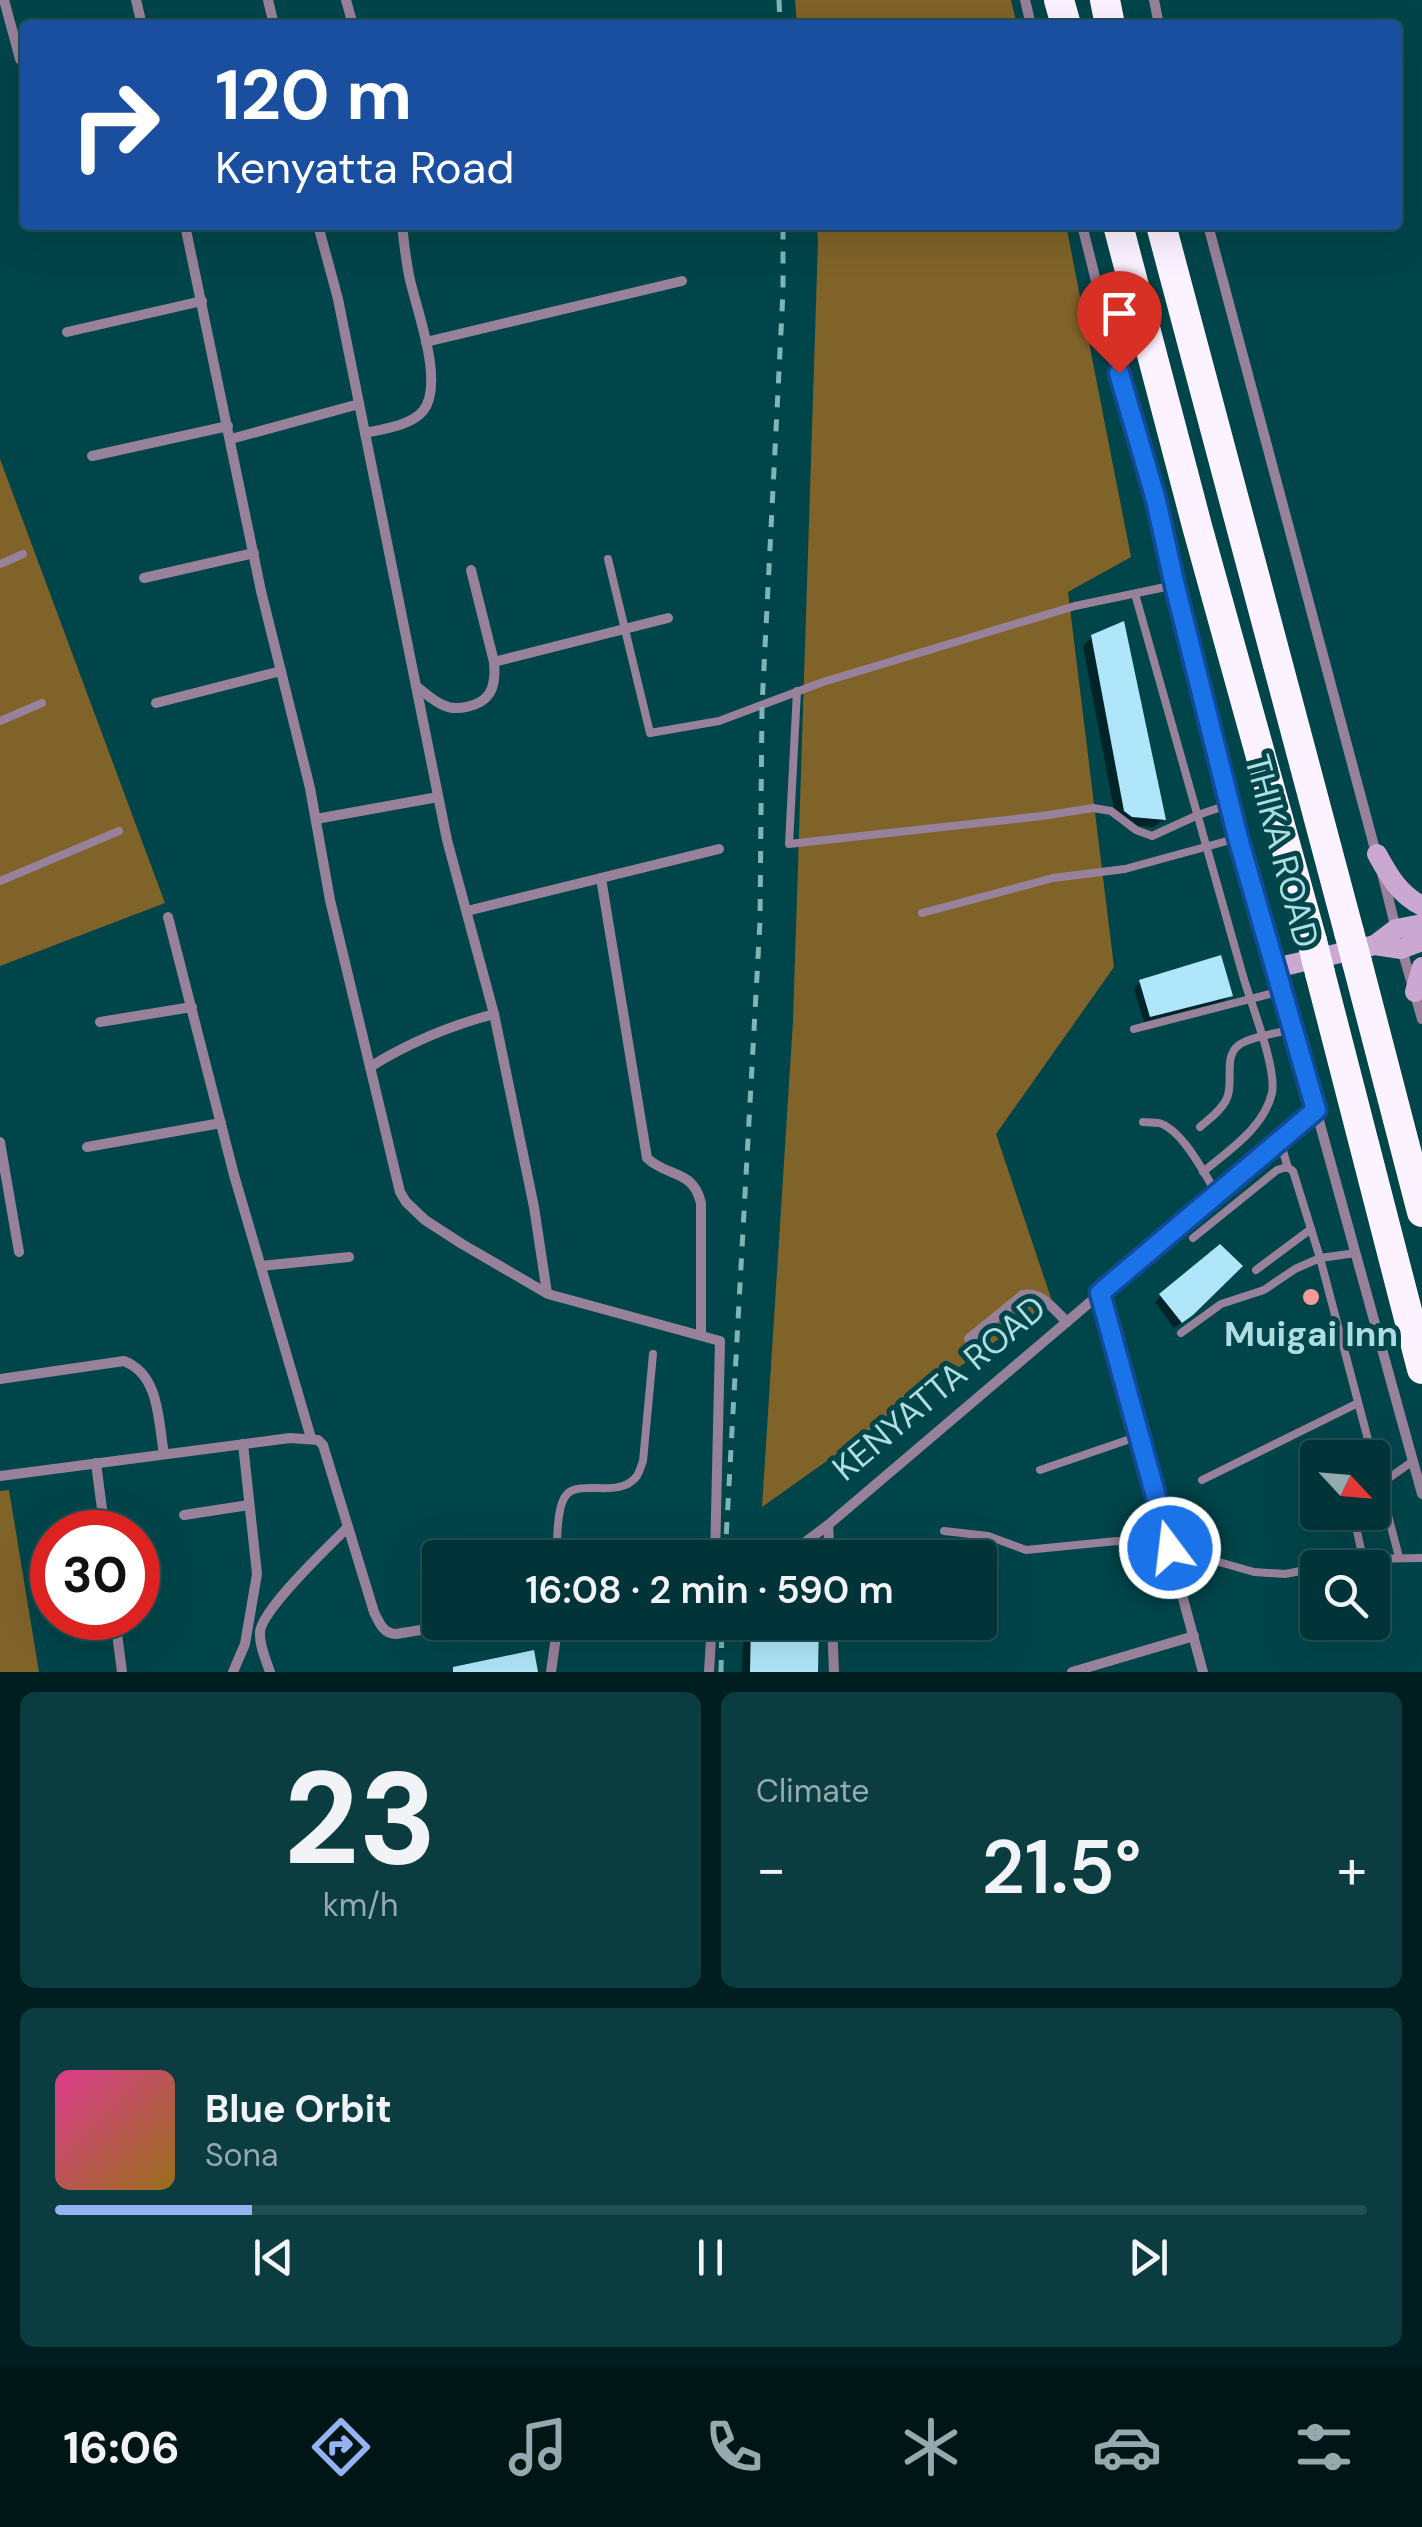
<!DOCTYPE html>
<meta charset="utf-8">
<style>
:root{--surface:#003438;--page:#0a3c40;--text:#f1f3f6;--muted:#95aaae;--line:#224f53;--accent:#95b2f1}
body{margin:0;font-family:"DM Sans",sans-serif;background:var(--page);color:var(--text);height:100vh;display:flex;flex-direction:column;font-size:38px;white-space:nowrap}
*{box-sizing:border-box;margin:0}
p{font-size:32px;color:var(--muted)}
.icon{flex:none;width:55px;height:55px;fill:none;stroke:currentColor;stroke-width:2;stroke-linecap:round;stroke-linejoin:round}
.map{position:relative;height:1672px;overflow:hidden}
.drawer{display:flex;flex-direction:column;gap:20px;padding:20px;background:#001d1f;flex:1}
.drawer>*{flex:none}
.top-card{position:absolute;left:20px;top:20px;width:1382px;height:210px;border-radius:10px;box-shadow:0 10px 40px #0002,0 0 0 2px var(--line);background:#1a4fa0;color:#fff;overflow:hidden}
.needle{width:65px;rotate:116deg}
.fabs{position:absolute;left:1300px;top:1440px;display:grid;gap:20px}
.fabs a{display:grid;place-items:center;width:90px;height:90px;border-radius:10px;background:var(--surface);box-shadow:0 10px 40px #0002,0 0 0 2px var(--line);font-size:50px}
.speed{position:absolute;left:30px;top:1510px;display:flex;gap:20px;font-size:50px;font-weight:700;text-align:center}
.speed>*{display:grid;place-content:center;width:130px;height:130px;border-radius:50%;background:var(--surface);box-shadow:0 10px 40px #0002,0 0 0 2px var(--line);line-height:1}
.speed .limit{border:15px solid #d22;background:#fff;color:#111}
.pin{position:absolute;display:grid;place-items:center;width:85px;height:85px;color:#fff;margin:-102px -42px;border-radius:50% 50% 50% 0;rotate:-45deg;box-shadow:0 0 10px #0007}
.pin .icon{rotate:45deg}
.me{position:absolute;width:110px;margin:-55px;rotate:345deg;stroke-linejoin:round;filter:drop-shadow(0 0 8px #0008)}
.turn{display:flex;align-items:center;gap:35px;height:210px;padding:0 30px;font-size:45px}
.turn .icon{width:130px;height:130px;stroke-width:2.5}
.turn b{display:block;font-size:70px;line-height:85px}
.big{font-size:75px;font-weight:600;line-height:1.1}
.drawer .card{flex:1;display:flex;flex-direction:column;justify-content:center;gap:15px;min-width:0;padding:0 35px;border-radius:15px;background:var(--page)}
.drawer .dial{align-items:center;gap:0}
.dial b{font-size:130px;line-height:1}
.song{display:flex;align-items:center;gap:30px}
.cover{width:120px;height:120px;border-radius:15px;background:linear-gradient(135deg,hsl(330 70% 55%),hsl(40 70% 35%))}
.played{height:10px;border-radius:5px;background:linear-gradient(90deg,var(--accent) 15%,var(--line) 15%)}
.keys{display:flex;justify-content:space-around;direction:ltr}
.heat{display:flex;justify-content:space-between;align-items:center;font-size:55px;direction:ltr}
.drawer .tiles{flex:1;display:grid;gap:20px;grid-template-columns:1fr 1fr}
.card:last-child{grid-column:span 2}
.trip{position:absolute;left:422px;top:1540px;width:575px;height:100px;border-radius:10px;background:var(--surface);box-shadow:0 10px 40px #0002,0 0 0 2px var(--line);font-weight:600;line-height:100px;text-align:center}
.tab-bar{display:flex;height:160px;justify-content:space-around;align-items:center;background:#001516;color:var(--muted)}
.tab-bar .icon{width:70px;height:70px}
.tab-bar .on{color:var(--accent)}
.tab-bar b{font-size:45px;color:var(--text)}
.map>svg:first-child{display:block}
.garden{fill:#806329}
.shadow{fill:#0007}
.building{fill:#b0e6f9}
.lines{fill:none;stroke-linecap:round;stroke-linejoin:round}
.lane{stroke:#98829b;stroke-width:8}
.street{stroke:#98829b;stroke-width:10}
.secondary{stroke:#cba8d1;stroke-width:20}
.highway{stroke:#fdf2ff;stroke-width:30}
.rail{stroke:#7fb5b9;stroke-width:5;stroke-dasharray:12 12;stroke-linecap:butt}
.highway-bridge{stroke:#fdf2ff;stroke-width:30}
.route-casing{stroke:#114b97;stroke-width:25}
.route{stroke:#1a73e8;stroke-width:18}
.poi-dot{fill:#f59b99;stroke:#00454a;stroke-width:4}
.labels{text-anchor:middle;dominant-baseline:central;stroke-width:10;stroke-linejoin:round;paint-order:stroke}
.street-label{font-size:35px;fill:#aedee2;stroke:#00454a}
.poi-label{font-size:35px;font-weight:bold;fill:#aedee2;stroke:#00454a}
</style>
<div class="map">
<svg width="1422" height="1672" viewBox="0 0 1422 1672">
<rect width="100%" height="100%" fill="#00454a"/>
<g class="garden">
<path d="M795 0H1011L1017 25H797Z"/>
<path d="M817 225H1066L1131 557 1068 592 1114 967 996 1134 1052 1301 762 1507 793 1021 818 241Z"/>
<path d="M0 459 165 903 0 966Z"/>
<path d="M9 1490 39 1672H0V1491Z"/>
</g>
<g class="shadow">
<path d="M1092 637 1163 819 1154 827 1122 825 1116 820 1083 646Z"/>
<path d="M1140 982 1230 995 1224 1001 1144 1022 1134 989Z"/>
<path d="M1161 1296 1184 1321 1174 1328 1155 1302Z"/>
<path d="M744 1622H816L815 1672H742Z"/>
</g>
<g class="building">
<path d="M1124 621 1166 820 1132 817 1124 811 1091 635Z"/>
<path d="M1221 955 1233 996 1150 1017 1139 980Z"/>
<path d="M1220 1244 1243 1266 1193 1315 1182 1323 1159 1294Z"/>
<path d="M751 1622H819L818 1672H750Z"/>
<path d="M534 1650 538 1672H453V1667Z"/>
</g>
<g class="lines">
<g class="lane">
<path d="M608 559 650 733 719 721 823 682 1075 606 1175 585"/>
<path d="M0 564 23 554"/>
<path d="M1135 594C1171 721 1207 848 1243 976 1251 1004 1277 1068 1272 1093 1264 1128 1228 1151 1203 1172"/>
<path d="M797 691 789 844 1042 816 1093 808 1111 811 1136 830 1152 836 1198 815 1230 804"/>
<path d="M0 721 42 703"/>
<path d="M0 881 119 831"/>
<path d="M922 913 1053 878 1125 869 1238 838"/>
<path d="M1134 1029 1281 991"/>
<path d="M1143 1122C1144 1122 1158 1123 1159 1123 1183 1130 1205 1175 1217 1194"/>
<path d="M1200 1127C1209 1119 1222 1110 1227 1098 1234 1082 1223 1056 1239 1045 1249 1037 1279 1033 1292 1029"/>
<path d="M1280 1141 1288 1168"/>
<path d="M1193 1238 1277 1170 1287 1167 1293 1171 1320 1258 1399 1557"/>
<path d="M1256 1270 1311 1229"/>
<path d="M1181 1333 1221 1304 1264 1290 1295 1269 1320 1258 1356 1253"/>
<path d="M1040 1470 1139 1436"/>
<path d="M1202 1480 1358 1403"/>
<path d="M1372 1490 1413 1461"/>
<path d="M1356 1512 1355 1522 1363 1559"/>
<path d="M944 1531 988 1536 1026 1550 1117 1541 1170 1548 1254 1572 1285 1574 1363 1559 1422 1558"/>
<path d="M556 1558C558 1540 556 1519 562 1503 571 1472 616 1503 637 1476 640 1471 641 1466 643 1461L653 1354"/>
</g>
<g class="street">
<path d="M4 0 20 59 25 65"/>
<path d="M136 0 142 25"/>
<path d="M268 0 274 25"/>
<path d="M346 0 353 25"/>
<path d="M1025 0 1031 25"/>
<path d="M1154 0 1159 25"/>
<path d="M185 225 261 591 310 788 330 900 400 1192 406 1202 425 1220 462 1244 548 1294 720 1341 715 1558"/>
<path d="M318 225 338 299 447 840 494 1014 534 1207 547 1293"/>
<path d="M1082 225 1119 373 1156 500 1238 838 1316 1110 1422 1494"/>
<path d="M1208 225 1377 857"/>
<path d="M67 332 202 301"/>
<path d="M426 342 682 281"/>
<path d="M365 433C383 429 410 426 423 411 445 384 417 311 410 280 406 262 404 243 402 225"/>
<path d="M231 439 359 404"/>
<path d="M92 456 228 426"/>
<path d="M144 578 254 553"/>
<path d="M494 662 668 618"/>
<path d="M416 686C424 692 433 701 443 705 456 712 481 706 489 694 495 685 495 672 494 662L471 570"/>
<path d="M156 703 281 671"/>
<path d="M316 819 438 797"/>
<path d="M1382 873 1396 929"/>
<path d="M601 878 647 1158C668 1178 693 1169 701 1203V1335"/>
<path d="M467 911 719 849"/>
<path d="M168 917 234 1175 311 1438"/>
<path d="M1401 946 1422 1019"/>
<path d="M100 1022 192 1007"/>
<path d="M370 1067C410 1042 449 1026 494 1014"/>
<path d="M0 1142 19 1252"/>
<path d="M87 1147 221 1123"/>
<path d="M261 1266 349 1257"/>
<path d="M1100 1293 1203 1672"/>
<path d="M969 1339 1023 1295C1042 1291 1054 1310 1067 1322"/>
<path d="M0 1379 124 1361C160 1375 158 1421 164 1454"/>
<path d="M96 1463 105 1532"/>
<path d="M0 1476 290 1438 318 1440 323 1445 374 1612C379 1622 383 1634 396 1634L470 1622"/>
<path d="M184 1515 249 1505"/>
<path d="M828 1525 830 1558"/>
<path d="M784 1558 828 1525 1316 1110"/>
<path d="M115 1618 122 1672"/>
<path d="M832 1622 834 1672"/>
<path d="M233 1672 245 1644 257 1574 243 1444"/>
<path d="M270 1672C266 1660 259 1645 260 1632 262 1609 329 1546 348 1527"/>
<path d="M551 1672 558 1622"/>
<path d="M709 1672 712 1622"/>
<path d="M1072 1672 1194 1636"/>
</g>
<g class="secondary">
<path d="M1377 854C1389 876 1399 894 1422 906"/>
<path d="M1375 945 1396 929 1422 924"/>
<path d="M1275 968 1375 945 1401 949 1422 941"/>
<path d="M1415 992 1422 967"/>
</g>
<g class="highway">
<path d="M1059 0 1066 25"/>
<path d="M1105 0 1110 25"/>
<path d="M1118 225 1197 526 1312 941"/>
<path d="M1161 225 1349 932"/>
<path d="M1357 962 1422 1212"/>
<path d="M1320 973 1422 1369"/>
</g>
<g class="rail">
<path d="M779 0 780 25"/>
<path d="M725 1558 760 921 762 706 783 292V225"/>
<path d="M721 1672 722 1622"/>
</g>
<g class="highway-bridge">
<path d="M1349 932 1357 962"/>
<path d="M1312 941 1320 973"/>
</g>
</g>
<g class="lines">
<g class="route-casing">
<path id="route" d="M1119 373 1156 500 1175 586 1238 838 1316 1110 1100 1293 1170 1548"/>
</g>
<use href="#route" class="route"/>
</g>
<circle class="poi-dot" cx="1311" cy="1297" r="10"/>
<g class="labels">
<g class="street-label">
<text transform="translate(1282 851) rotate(75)">THIKA ROAD</text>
<text transform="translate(939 1388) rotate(-40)">KENYATTA ROAD</text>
</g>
<g class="poi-label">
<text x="1311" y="1334">Muigai Inn</text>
</g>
</g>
</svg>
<div class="fabs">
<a><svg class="needle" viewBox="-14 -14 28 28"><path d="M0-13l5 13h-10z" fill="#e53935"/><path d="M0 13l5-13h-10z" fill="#95aaae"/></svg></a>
<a><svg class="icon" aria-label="search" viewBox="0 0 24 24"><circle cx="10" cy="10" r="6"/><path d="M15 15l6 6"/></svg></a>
</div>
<div class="speed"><div class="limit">30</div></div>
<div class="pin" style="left:1119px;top:373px;background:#d93025"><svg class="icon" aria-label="arrive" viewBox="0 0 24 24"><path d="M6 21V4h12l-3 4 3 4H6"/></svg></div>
<svg class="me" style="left:1170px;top:1548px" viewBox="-20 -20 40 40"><circle r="17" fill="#1a73e8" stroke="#fff" stroke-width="3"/><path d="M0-11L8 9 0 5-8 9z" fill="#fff"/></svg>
<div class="trip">16:08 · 2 min · 590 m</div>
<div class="top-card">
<div class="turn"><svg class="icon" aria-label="right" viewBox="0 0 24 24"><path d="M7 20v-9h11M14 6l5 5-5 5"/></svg><div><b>120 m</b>Kenyatta Road</div></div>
</div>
</div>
<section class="drawer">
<div class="tiles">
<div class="card dial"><b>23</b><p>km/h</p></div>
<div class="card"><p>Climate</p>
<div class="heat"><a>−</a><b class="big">21.5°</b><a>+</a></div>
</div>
<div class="card">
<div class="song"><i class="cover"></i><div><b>Blue Orbit</b><p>Sona</p></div></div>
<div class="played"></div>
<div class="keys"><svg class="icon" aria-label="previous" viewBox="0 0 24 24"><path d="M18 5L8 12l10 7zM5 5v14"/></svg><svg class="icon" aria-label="pause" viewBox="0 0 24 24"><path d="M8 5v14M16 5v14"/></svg><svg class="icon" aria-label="next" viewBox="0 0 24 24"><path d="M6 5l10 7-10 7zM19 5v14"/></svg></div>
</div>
</div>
</section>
<nav class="tab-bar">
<b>16:06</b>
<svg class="icon on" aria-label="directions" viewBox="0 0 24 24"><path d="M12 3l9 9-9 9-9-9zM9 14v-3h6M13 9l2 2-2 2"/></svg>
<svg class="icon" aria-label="music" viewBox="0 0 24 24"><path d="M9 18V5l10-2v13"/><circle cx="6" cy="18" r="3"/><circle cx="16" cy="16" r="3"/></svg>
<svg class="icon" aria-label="phone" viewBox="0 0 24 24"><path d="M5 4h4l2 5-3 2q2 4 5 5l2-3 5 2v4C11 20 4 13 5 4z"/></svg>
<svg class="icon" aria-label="climate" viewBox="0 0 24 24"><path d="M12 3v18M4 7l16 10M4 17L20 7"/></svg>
<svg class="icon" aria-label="car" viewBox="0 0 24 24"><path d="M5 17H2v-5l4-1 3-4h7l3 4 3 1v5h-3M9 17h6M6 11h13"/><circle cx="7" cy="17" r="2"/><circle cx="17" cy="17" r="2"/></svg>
<svg class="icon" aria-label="filters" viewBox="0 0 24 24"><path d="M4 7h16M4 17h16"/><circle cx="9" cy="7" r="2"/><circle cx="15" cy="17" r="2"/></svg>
</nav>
